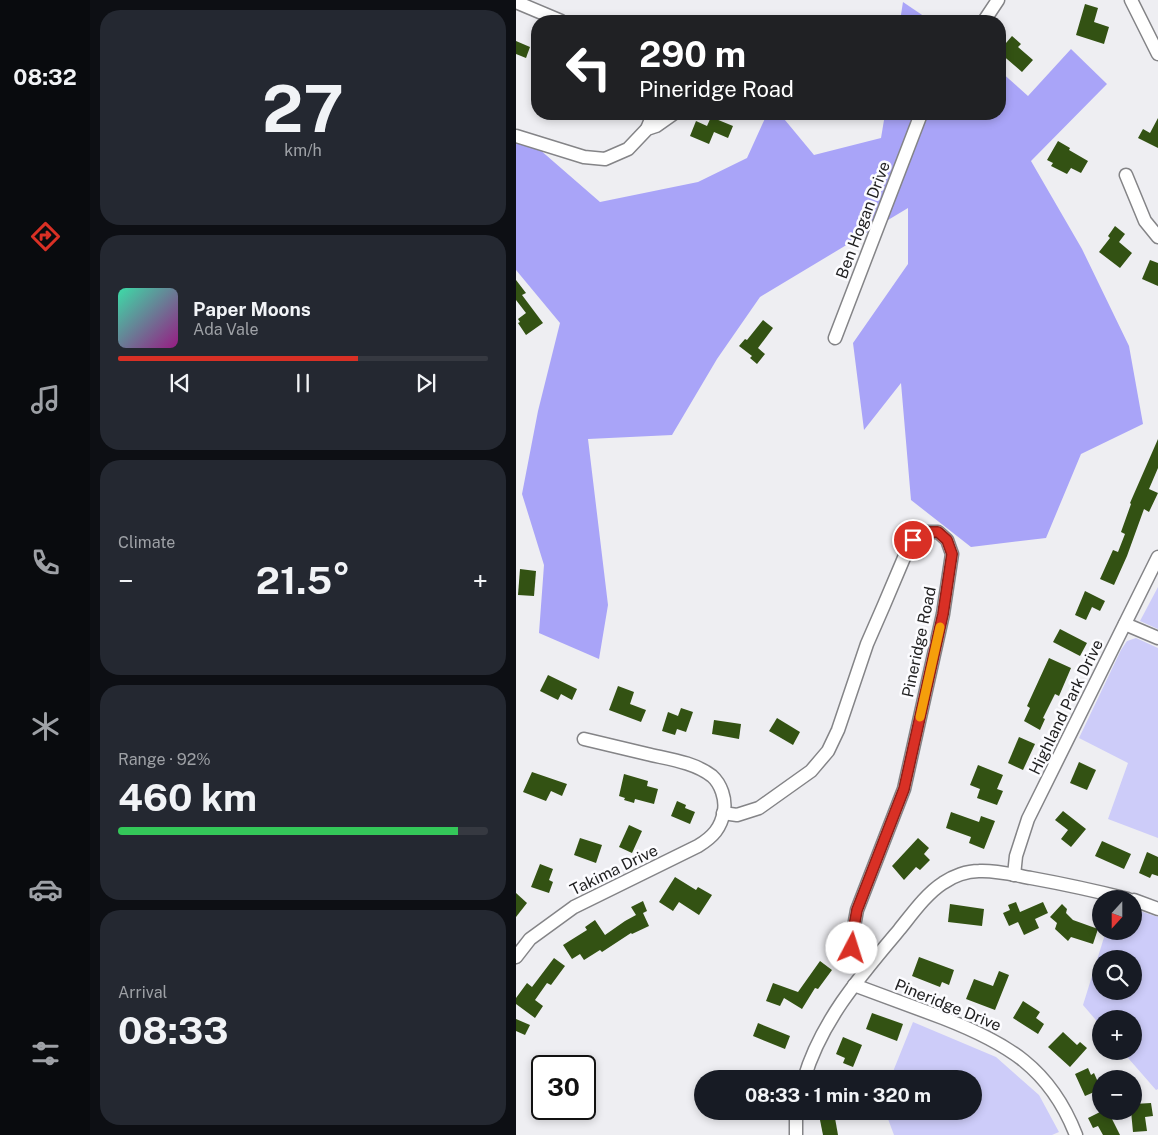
<!DOCTYPE html>
<meta charset="utf-8">
<style>
:root{--surface:#171b24;--page:#242831;--text:#f1f3f6;--muted:#9ea1a6;--line:#363941;--accent:#d93025}
body{margin:0;font-family:"Public Sans",sans-serif;background:var(--page);color:var(--text);height:100vh;display:flex;flex-direction:column;font-size:19px;white-space:nowrap}
*{box-sizing:border-box;margin:0}
p{font-size:16px;color:var(--muted)}
.icon{flex:none;width:28px;height:28px;fill:none;stroke:currentColor;stroke-width:2;stroke-linecap:round;stroke-linejoin:round}
.map{position:relative;flex:1;overflow:hidden}
.side{display:flex;flex-direction:column;gap:10px;padding:10px;background:#0d0f14;width:426px}
.side>*{flex:none}
.banner{position:absolute;left:15px;top:15px;width:475px;height:105px;border-radius:20px;box-shadow:0 2px 8px #0003;background:#202124;color:#fff;overflow:hidden}
.needle{width:32px;rotate:201deg}
.fabs{position:absolute;left:576px;top:890px;display:grid;gap:10px}
.fabs a{display:grid;place-items:center;width:50px;height:50px;border-radius:50%;background:var(--surface);box-shadow:0 2px 8px #0003;font-size:25px}
.speed{position:absolute;left:15px;top:1055px;display:flex;gap:10px;font-size:25px;font-weight:700;text-align:center}
.speed>*{display:grid;place-content:center;width:65px;height:65px;border-radius:50%;background:var(--surface);box-shadow:0 2px 8px #0003;line-height:1}
.speed .limit{border:2px solid #111;border-radius:8px;background:#fff;color:#111}
.pin{position:absolute;display:grid;place-items:center;width:42px;height:42px;color:#fff;margin:-21px;border:2px solid #fff;border-radius:50%;box-shadow:0 1px 5px #0007}
.me{position:absolute;width:55px;margin:-28px;rotate:5deg;stroke-linejoin:round;filter:drop-shadow(0 0 4px #0008)}
.turn{display:flex;align-items:center;gap:18px;height:105px;padding:0 25px;font-size:22px}
.turn .icon{width:65px;height:65px;stroke-width:2.5}
.turn b{display:block;font-size:35px;line-height:42px}
.big{font-size:38px;font-weight:700;line-height:1.1}
.side .widget{flex:1;display:flex;flex-direction:column;justify-content:center;gap:8px;min-width:0;padding:0 18px;border-radius:20px;background:var(--page)}
.side .dial{align-items:center;gap:0}
.dial b{font-size:65px;line-height:1}
.song{display:flex;align-items:center;gap:15px}
.cover{width:60px;height:60px;border-radius:8px;background:linear-gradient(135deg,hsl(160 70% 55%),hsl(310 70% 35%))}
.played{height:5px;border-radius:2px;background:linear-gradient(90deg,var(--accent) 65%,var(--line) 65%)}
.keys{display:flex;justify-content:space-around;direction:ltr}
.heat{display:flex;justify-content:space-between;align-items:center;font-size:28px;direction:ltr}
.charge{height:8px;border-radius:4px;background:linear-gradient(90deg,#34c759 92%,var(--line) 0)}
.trip{position:absolute;left:178px;top:1070px;width:288px;height:50px;border-radius:25px;background:var(--surface);box-shadow:0 2px 8px #0003;font-weight:700;line-height:50px;text-align:center}
main{display:flex;flex:1;min-height:0}
.menu{display:flex;flex-direction:column;width:90px;justify-content:space-around;align-items:center;background:#090b0e;color:var(--muted)}
.menu .icon{width:35px;height:35px}
.menu .selected{color:var(--accent)}
.menu b{font-size:22px;color:var(--text)}
.map>svg:first-child{display:block}
.green{fill:#cdccf9;fill-rule:evenodd}
.forest{fill:#a9a4f8}
.building{fill:#335213}
.lines{fill:none;stroke-linecap:round;stroke-linejoin:round}
.minor-casing{stroke:#848487;stroke-width:15}
.minor{stroke:#fff;stroke-width:12}
.route-casing{stroke:#8d1f18;stroke-width:12}
.route{stroke:#d93025;stroke-width:9}
.slow{stroke:#f59e0b;stroke-width:9}
.labels{text-anchor:middle;dominant-baseline:central;stroke-width:5;stroke-linejoin:round;paint-order:stroke}
.street-label{font-size:16px;fill:#212122;stroke:#fcfcff}
</style>
<main>
<nav class="menu">
<b>08:32</b>
<svg class="icon selected" aria-label="directions" viewBox="0 0 24 24"><path d="M12 3l9 9-9 9-9-9zM9 14v-3h6M13 9l2 2-2 2"/></svg>
<svg class="icon" aria-label="music" viewBox="0 0 24 24"><path d="M9 18V5l10-2v13"/><circle cx="6" cy="18" r="3"/><circle cx="16" cy="16" r="3"/></svg>
<svg class="icon" aria-label="phone" viewBox="0 0 24 24"><path d="M5 4h4l2 5-3 2q2 4 5 5l2-3 5 2v4C11 20 4 13 5 4z"/></svg>
<svg class="icon" aria-label="climate" viewBox="0 0 24 24"><path d="M12 3v18M4 7l16 10M4 17L20 7"/></svg>
<svg class="icon" aria-label="car" viewBox="0 0 24 24"><path d="M5 17H2v-5l4-1 3-4h7l3 4 3 1v5h-3M9 17h6M6 11h13"/><circle cx="7" cy="17" r="2"/><circle cx="17" cy="17" r="2"/></svg>
<svg class="icon" aria-label="filters" viewBox="0 0 24 24"><path d="M4 7h16M4 17h16"/><circle cx="9" cy="7" r="2"/><circle cx="15" cy="17" r="2"/></svg>
</nav>
<section class="side">
<div class="widget dial"><b>27</b><p>km/h</p></div>
<div class="widget">
<div class="song"><i class="cover"></i><div><b>Paper Moons</b><p>Ada Vale</p></div></div>
<div class="played"></div>
<div class="keys"><svg class="icon" aria-label="previous" viewBox="0 0 24 24"><path d="M18 5L8 12l10 7zM5 5v14"/></svg><svg class="icon" aria-label="pause" viewBox="0 0 24 24"><path d="M8 5v14M16 5v14"/></svg><svg class="icon" aria-label="next" viewBox="0 0 24 24"><path d="M6 5l10 7-10 7zM19 5v14"/></svg></div>
</div>
<div class="widget"><p>Climate</p>
<div class="heat"><a>−</a><b class="big">21.5°</b><a>+</a></div>
</div>
<div class="widget"><p>Range · 92%</p><b class="big">460 km</b><div class="charge"></div></div>
<div class="widget"><p>Arrival</p><b class="big">08:33</b></div>
</section>
<div class="map">
<svg width="642" height="1135" viewBox="0 0 642 1135">
<rect width="100%" height="100%" fill="#eeeef2"/>
<g class="green">
<path d="M642 587V629L624 621Z"/>
<path d="M620 638 642 648V838L592 819 612 763 563 738 605 650 611 641Z"/>
<path d="M618 909 642 917V1089L640 1090 606 1051H618V1019H585V1026L567 1005 590 931H618ZM585 959H618V991H585Z"/>
<path d="M397 1022 480 1057 523 1095 543 1132 536 1135H378L369 1111H456V1079H374Z"/>
</g>
<g class="forest">
<path d="M387 2 415 21H384Z"/>
<path d="M555 49 591 84 515 161 566 249 613 346 627 424 565 454 530 538 455 547 395 500 385 383 348 430 337 343 392 264V208L244 297 201 359 156 435 72 439 92 605 83 659 23 633 28 565 6 494 22 411 44 323 0 270V129L84 202 182 182 231 158 251 114H264L298 155 365 138 369 114H484V71L512 96Z"/>
</g>
<g class="building">
<path d="M569 4 582 8 578 22 593 27 588 44 560 35Z"/>
<path d="M496 36 505 44 502 47 517 60 506 72 484 53V50Z"/>
<path d="M0 41 14 47 10 58 0 54Z"/>
<path d="M195 117 217 126 212 138 198 132 193 144 174 136 180 121 191 126Z"/>
<path d="M642 118V148L622 138 627 129 634 133Z"/>
<path d="M542 141 554 148 553 150 572 161 565 173 555 168 551 174 535 166 537 163 531 160Z"/>
<path d="M599 226 609 234 603 242 616 253 604 268 583 252 594 238 592 236Z"/>
<path d="M634 260 642 263V286L626 279Z"/>
<path d="M0 280 10 293 6 295 27 323 10 335 2 323 4 322 2 319 10 313 0 300Z"/>
<path d="M247 320 257 328 242 348 249 354 241 364 234 358 236 356 223 346 229 339 231 340Z"/>
<path d="M642 439V468L633 489 642 493 633 512 628 509 611 556 598 585 584 579 597 550 602 552 609 534 605 532 615 504 614 503Z"/>
<path d="M4 569 20 571 18 596 2 595Z"/>
<path d="M569 591 589 601 584 611 576 607 570 620 559 615Z"/>
<path d="M544 629 571 643 564 656 537 642Z"/>
<path d="M533 658 555 668 543 696 539 694 527 718 529 719 524 730 508 721 514 708 511 706Z"/>
<path d="M32 675 61 689 56 700 45 694 42 700 24 691Z"/>
<path d="M102 686 118 692 114 704 130 710 125 722 93 710Z"/>
<path d="M165 708 177 712 170 732 161 729 159 735 146 731 152 712 162 716Z"/>
<path d="M261 718 284 732 277 745 253 731Z"/>
<path d="M198 720 225 724 223 739 196 734Z"/>
<path d="M503 737 519 744 507 770 492 763Z"/>
<path d="M563 762 580 770 571 790 554 783Z"/>
<path d="M462 765 487 775 481 789 487 791 481 805 461 798 464 789 454 785Z"/>
<path d="M16 772 51 784 46 796 35 791 30 801 7 792Z"/>
<path d="M108 774 132 781 131 786 142 789 138 804 119 799 118 803 108 800 109 798 103 796Z"/>
<path d="M161 801 170 805 169 808 179 812 174 824 155 816Z"/>
<path d="M547 811 570 829 555 847 545 839 552 830 539 820Z"/>
<path d="M435 812 463 822 465 816 479 821 468 849 453 843 455 837 430 828Z"/>
<path d="M113 825 126 831 116 853 103 847Z"/>
<path d="M64 838 86 845 80 863 58 855Z"/>
<path d="M402 838 413 848 408 854 414 860 404 870 400 867 388 880 376 866Z"/>
<path d="M586 841 615 854 608 869 579 856Z"/>
<path d="M631 852 642 857V876L636 874 634 878 623 873Z"/>
<path d="M24 864 37 869 33 880 37 882 33 893 15 887Z"/>
<path d="M159 877 180 890 182 887 196 895 183 915 163 902 157 911 143 902Z"/>
<path d="M0 893 11 903 0 917Z"/>
<path d="M127 901 131 911 127 913 133 926 116 934 115 933 86 952 84 950 68 960 64 954 56 959 47 945 71 930 69 927 79 920 89 935 109 921 120 915 115 907Z"/>
<path d="M500 902 504 912 527 902 532 913 519 919 523 928 508 935 502 922 493 926 487 913 494 910 492 905Z"/>
<path d="M434 904 468 909 466 926 432 922Z"/>
<path d="M546 904 551 909 550 913 557 920 582 929 577 944 555 937 552 941 539 929 541 923 534 917Z"/>
<path d="M403 957 438 970 433 985 426 982 424 987 396 976Z"/>
<path d="M38 958 49 966 35 985 31 983 19 1000 27 1006 19 1018 0 1004V998L11 983 16 987Z"/>
<path d="M304 961 316 970 302 989 299 988 286 1009 268 998 264 1006 250 1001 257 983 282 992Z"/>
<path d="M483 971 493 975 479 1010 450 999 458 979 477 986Z"/>
<path d="M507 1001 524 1012 520 1018 528 1024 522 1034 497 1018Z"/>
<path d="M356 1013 387 1024 381 1041 350 1029Z"/>
<path d="M0 1019 14 1025 9 1035 0 1031Z"/>
<path d="M242 1023 274 1036 269 1049 237 1036Z"/>
<path d="M547 1032 561 1045 564 1042 571 1048 554 1067 532 1047Z"/>
<path d="M327 1037 346 1045 337 1067 327 1063 329 1058 320 1054Z"/>
<path d="M572 1068 575 1075 578 1073 585 1089 569 1096 559 1074Z"/>
<path d="M635 1103 637 1116 629 1117 631 1131 617 1132 615 1111H618V1104Z"/>
<path d="M586 1111H592L604 1135H587L582 1126 577 1128 572 1118Z"/>
<path d="M319 1118 322 1135H307L304 1120Z"/>
</g>
<g class="lines">
<g class="minor-casing">
<g id="minor">
<path d="M615 0 642 54"/>
<path d="M0 2 45 21"/>
<path d="M468 21 482 0"/>
<path d="M131 129 137 114"/>
<path d="M0 136 68 157 89 159 112 149 131 129 140 126 157 114"/>
<path d="M610 175 629 221 642 237"/>
<path d="M319 338 405 114"/>
<path d="M609 624 642 638"/>
<path d="M207 813 221 815 243 808 295 771 312 751 322 730 351 644 368 605 393 546 404 532H422L431 540 436 554 427 614 388 789 341 910 337 932 336 948 341 961 349 971"/>
<path d="M498 875 500 856 512 819 642 557"/>
<path d="M618 900 642 909"/>
<path d="M0 957 14 939 58 907 182 846C197 837 205 828 208 811 210 799 205 784 196 776 178 762 152 759 131 754 110 749 89 744 68 739"/>
<path d="M338 985C368 996 398 1007 427 1018 491 1043 534 1068 560 1135"/>
<path d="M288 1079C305 1021 345 975 383 930 396 914 410 894 427 883 437 876 451 871 463 871 480 870 499 875 515 878 548 884 580 891 612 899"/>
<path d="M280 1135V1111"/>
</g>
</g>
<use href="#minor" class="minor"/>
</g>
<g class="lines">
<g class="route-casing">
<path id="route" d="M336 948 337 932 341 910 388 789 427 614 436 554 431 540 422 532H404L397 540"/>
</g>
<use href="#route" class="route"/>
<path class="slow" d="M404 717 424 627"/>
</g>
<g class="labels">
<g class="street-label">
<text transform="translate(347 220) rotate(-69)">Ben Hogan Drive</text>
<text transform="translate(403 642) rotate(-78)">Pineridge Road</text>
<text transform="translate(550 707) rotate(-64)">Highland Park Drive</text>
<text transform="translate(98 870) rotate(-26)">Takima Drive</text>
<text transform="translate(432 1005) rotate(22)">Pineridge Drive</text>
</g>
</g>
</svg>
<div class="fabs">
<a><svg class="needle" viewBox="-14 -14 28 28"><path d="M0-13l5 13h-10z" fill="#e53935"/><path d="M0 13l5-13h-10z" fill="#9ea1a6"/></svg></a>
<a><svg class="icon" aria-label="search" viewBox="0 0 24 24"><circle cx="10" cy="10" r="6"/><path d="M15 15l6 6"/></svg></a>
<a>+</a>
<a>−</a>
</div>
<div class="speed"><div class="limit">30</div></div>
<div class="pin" style="left:397px;top:540px;background:#d93025"><svg class="icon" aria-label="arrive" viewBox="0 0 24 24"><path d="M6 21V4h12l-3 4 3 4H6"/></svg></div>
<svg class="me" style="left:336px;top:948px" viewBox="-20 -20 40 40"><circle r="19" fill="#fff"/><path d="M0-13L10 11 0 6-10 11z" fill="#d93025"/></svg>
<div class="trip">08:33 · 1 min · 320 m</div>
<div class="banner">
<div class="turn"><svg class="icon" aria-label="left" viewBox="0 0 24 24"><path d="M17 20v-9H6M10 6l-5 5 5 5"/></svg><div><b>290 m</b>Pineridge Road</div></div>
</div>
</div>
</main>
